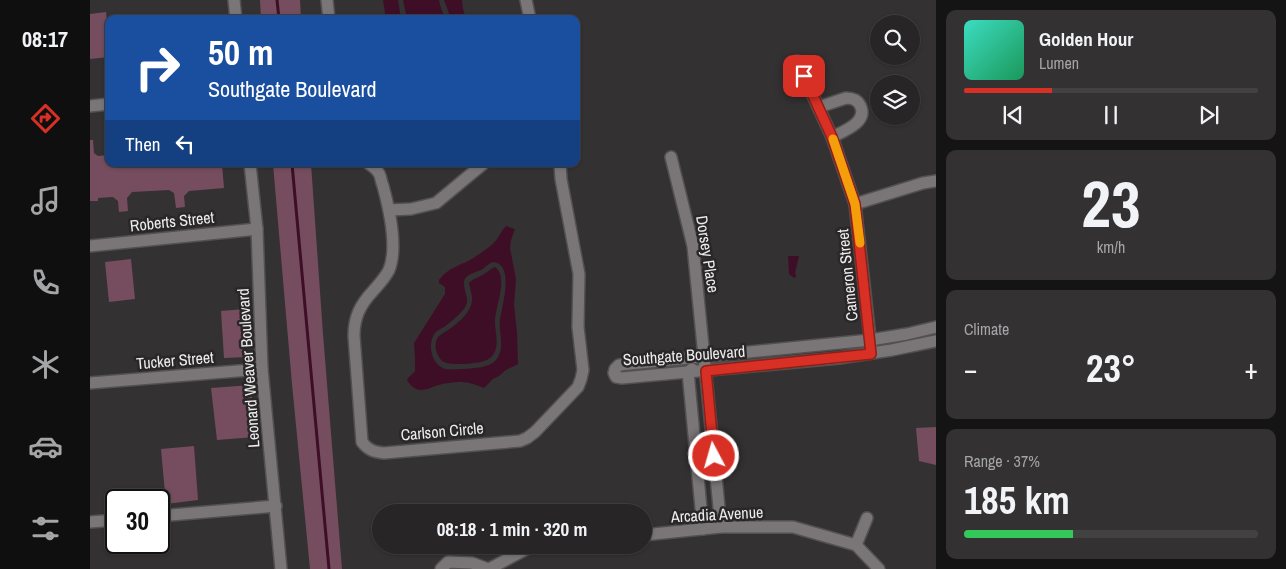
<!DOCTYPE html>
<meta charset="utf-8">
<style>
:root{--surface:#272526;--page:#333132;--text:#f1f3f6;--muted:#a4a5a7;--line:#434243;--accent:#d93025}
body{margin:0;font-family:"Archivo Narrow",sans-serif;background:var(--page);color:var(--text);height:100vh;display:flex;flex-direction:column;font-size:19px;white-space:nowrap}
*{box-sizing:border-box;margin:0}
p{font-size:16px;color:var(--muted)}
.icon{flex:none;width:28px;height:28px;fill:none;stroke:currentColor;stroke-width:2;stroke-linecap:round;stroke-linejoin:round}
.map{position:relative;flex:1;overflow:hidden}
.sheet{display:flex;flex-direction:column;gap:10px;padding:10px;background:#151415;width:350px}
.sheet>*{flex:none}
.top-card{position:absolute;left:15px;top:15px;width:475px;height:152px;border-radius:10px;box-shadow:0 1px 4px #0004,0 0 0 1px var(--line);background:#1a4fa0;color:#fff;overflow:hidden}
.controls{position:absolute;left:780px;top:15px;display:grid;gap:10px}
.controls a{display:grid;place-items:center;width:50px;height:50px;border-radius:50%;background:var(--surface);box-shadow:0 1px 4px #0004,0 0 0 1px var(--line);font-size:25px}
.speed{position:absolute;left:15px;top:489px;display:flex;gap:10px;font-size:25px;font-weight:700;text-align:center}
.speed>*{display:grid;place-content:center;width:65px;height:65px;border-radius:50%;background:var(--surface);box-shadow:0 1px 4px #0004,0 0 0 1px var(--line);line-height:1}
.speed .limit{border:2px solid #111;border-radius:8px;background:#fff;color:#111}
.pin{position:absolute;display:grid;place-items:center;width:42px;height:42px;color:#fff;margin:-21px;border-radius:10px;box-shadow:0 2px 8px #0006}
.me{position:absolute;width:55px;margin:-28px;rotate:354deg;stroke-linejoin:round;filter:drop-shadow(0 0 4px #0008)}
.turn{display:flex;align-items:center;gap:18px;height:105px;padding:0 20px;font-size:22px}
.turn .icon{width:65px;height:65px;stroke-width:2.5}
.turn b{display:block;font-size:35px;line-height:42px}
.then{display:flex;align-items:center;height:48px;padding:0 20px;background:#0003;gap:10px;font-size:19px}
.big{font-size:38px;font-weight:700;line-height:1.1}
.sheet .tile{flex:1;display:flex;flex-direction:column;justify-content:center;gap:8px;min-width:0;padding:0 18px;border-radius:10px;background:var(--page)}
.sheet .dial{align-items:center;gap:0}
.dial b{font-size:65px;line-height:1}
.song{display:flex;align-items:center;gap:15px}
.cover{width:60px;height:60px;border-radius:8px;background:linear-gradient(135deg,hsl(170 70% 55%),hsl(150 70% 35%))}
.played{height:5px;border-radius:2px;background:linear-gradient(90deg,var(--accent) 30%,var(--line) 30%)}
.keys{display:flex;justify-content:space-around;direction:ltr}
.heat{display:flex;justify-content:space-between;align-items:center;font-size:28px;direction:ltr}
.charge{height:8px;border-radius:4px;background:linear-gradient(90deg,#34c759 37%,var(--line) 0)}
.trip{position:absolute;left:282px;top:504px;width:280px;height:50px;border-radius:25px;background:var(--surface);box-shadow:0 1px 4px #0004,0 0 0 1px var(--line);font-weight:700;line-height:50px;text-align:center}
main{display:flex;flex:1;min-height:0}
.dock{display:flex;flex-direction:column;width:90px;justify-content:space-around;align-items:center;background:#100f0f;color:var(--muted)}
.dock .icon{width:35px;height:35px}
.dock .selected{color:var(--accent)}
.dock b{font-size:22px;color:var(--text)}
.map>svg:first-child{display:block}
.green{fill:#754d5e}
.water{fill:#3e0e27;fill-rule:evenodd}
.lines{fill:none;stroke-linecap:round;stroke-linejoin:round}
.stream{stroke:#3e0e27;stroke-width:3}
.minor-casing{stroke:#535051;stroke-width:14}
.minor{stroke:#7a7677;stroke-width:11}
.route-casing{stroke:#8d1f18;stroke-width:12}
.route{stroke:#d93025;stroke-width:9}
.slow{stroke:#f59e0b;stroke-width:9}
.labels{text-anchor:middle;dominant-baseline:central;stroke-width:5;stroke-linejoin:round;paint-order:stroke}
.street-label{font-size:16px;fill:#eeeced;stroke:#2a2728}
</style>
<main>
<nav class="dock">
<b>08:17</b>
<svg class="icon selected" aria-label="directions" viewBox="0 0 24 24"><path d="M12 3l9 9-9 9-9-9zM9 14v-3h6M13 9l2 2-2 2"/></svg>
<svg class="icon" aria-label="music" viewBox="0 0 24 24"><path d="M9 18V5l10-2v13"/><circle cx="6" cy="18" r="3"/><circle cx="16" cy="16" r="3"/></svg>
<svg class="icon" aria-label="phone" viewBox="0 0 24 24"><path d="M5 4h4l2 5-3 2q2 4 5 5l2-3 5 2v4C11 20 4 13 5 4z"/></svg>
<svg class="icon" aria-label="climate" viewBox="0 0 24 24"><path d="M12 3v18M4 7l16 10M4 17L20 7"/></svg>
<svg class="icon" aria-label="car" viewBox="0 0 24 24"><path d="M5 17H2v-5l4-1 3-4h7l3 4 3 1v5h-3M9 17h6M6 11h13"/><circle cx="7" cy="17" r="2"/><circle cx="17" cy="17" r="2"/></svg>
<svg class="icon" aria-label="filters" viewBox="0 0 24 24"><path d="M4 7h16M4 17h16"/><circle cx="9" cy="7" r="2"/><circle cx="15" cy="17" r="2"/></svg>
</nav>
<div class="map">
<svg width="846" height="569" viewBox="0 0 846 569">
<rect width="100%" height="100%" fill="#343132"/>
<g class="green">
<path d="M170 0H210L211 19H171Z"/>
<path d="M16 12 19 38V57L0 59V14Z"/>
<path d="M0 140H3L4 153 8 156 19 155V164H132L134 188 99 191 94 196 95 207 86 208 84 193 79 190 42 192 37 198 38 211 29 212 28 201 23 197 8 198V201H0Z"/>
<path d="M183 164H221L233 334 252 569H220L202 384Z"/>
<path d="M41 259 45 299 19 302 15 262Z"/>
<path d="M154 309 157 357 134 358 131 311Z"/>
<path d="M161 385 165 437 127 440 121 388Z"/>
<path d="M846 427V465L829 461 826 428Z"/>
<path d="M104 446 108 500 76 504 71 449Z"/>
</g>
<g class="water">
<path d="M293 0H308L311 19H296Z"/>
<path d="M313 0H349L350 5 355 19H317Z"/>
<path d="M354 0H372L373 9 376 19H361Z"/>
<path d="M416 226 425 229 421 240 420 248 426 279 424 305 427 332 428 364 416 370 409 376 403 379 394 388C386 385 379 382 371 382 365 382 357 383 352 384 338 388 327 397 317 380L318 378 325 371V359L324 343 355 294V287L349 283V280C358 267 373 265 385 257 392 252 402 246 407 239 410 234 412 230 416 226ZM403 262C425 264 412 306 410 319 408 333 416 347 406 360 399 368 384 368 374 369 369 369 360 370 355 369 341 364 337 344 345 333 347 330 351 329 354 327 361 322 368 316 374 309 381 299 374 294 374 283 374 273 388 273 394 268 397 265 399 264 403 262Z"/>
<path d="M698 256H709L705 273 706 275V277L704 278 699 274Z"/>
<path d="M405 267C419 277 405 307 405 322 405 333 410 345 403 355 397 363 384 363 375 364 368 364 358 365 352 361 346 355 343 344 348 337 351 334 355 332 358 330 367 324 377 316 381 305 384 298 380 290 379 283 384 278 388 278 394 274 398 272 400 269 405 267Z"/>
</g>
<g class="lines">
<g class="stream">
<path d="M187 0 189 19"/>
<path d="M202 164 239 569"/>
</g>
<g class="minor-casing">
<g id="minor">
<path d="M144 0 146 19"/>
<path d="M237 0 239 19"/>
<path d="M436 0 440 19"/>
<path d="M707 61 742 137 765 204 781 347"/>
<path d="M0 106 19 104"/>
<path d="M729 107 756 98C762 98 767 99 770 105 779 122 754 131 742 137"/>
<path d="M581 157 603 246 631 527"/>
<path d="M160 164 167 229 172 369 191 569"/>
<path d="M279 164C282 166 286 169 288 172 291 175 291 182 293 186 299 208 308 248 299 270 295 278 289 284 283 291 270 305 264 317 264 336L272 442C278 450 284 452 294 453L430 441 437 438 445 432 488 387 491 379 493 370 488 327 489 274 471 179 470 164"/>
<path d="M765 204 833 183 846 181"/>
<path d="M299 210 321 209 346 203 393 164"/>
<path d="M0 246 167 229"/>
<path d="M846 327 817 334 780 340 529 365 525 369 524 373 526 377 532 378 749 358 802 350 846 341"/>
<path d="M602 369 598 372 613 529"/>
<path d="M0 383 172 369"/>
<path d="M69 516 186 506"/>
<path d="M0 522 26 520"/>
<path d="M554 535 631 527H703L766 545 789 569"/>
<path d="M766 545 777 518"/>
<path d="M351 569 358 562 382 563 398 569"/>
<path d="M399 569 440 547 458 545"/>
</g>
</g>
<use href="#minor" class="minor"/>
</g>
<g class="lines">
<g class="route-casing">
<path id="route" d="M624 456 616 371 781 354 765 204 742 137 714 76"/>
</g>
<use href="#route" class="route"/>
<path class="slow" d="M743 139 765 204 770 243"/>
</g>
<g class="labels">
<g class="street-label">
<text transform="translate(82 221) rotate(-6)">Roberts Street</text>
<text transform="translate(618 254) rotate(81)">Dorsey Place</text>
<text transform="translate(757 275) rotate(-96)">Cameron Street</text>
<text transform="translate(594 355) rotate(-4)">Southgate Boulevard</text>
<text transform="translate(85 360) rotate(-5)">Tucker Street</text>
<text transform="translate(158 368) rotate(-94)">Leonard Weaver Boulevard</text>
<text transform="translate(352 431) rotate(-5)">Carlson Circle</text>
<text transform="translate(627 514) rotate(-3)">Arcadia Avenue</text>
</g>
</g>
</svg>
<div class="controls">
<a><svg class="icon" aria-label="search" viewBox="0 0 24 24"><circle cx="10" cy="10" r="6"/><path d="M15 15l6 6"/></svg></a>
<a><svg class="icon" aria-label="layers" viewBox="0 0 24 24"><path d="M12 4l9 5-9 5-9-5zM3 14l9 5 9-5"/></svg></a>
</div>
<div class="speed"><div class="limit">30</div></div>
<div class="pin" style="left:714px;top:76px;background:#d93025"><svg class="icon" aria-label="arrive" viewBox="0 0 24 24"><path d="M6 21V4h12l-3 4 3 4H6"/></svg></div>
<svg class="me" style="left:624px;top:456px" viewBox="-20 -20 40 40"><circle r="17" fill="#d93025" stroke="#fff" stroke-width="3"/><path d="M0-11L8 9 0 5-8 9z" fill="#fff"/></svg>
<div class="trip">08:18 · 1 min · 320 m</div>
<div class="top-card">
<div class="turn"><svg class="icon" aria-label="right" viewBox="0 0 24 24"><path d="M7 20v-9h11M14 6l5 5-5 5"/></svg><div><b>50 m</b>Southgate Boulevard</div></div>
<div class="then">Then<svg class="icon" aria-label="left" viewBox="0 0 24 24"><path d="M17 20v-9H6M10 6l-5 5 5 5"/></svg></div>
</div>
</div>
<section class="sheet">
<div class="tile">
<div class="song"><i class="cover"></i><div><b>Golden Hour</b><p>Lumen</p></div></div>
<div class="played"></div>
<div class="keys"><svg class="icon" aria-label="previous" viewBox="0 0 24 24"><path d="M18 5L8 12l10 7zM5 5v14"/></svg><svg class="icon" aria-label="pause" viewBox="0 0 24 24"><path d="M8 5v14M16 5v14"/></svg><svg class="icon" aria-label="next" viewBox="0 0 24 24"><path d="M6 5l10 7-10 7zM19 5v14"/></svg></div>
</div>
<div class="tile dial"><b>23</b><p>km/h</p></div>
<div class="tile"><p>Climate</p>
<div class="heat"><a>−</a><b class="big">23°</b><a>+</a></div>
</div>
<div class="tile"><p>Range · 37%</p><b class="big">185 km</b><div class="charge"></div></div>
</section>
</main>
